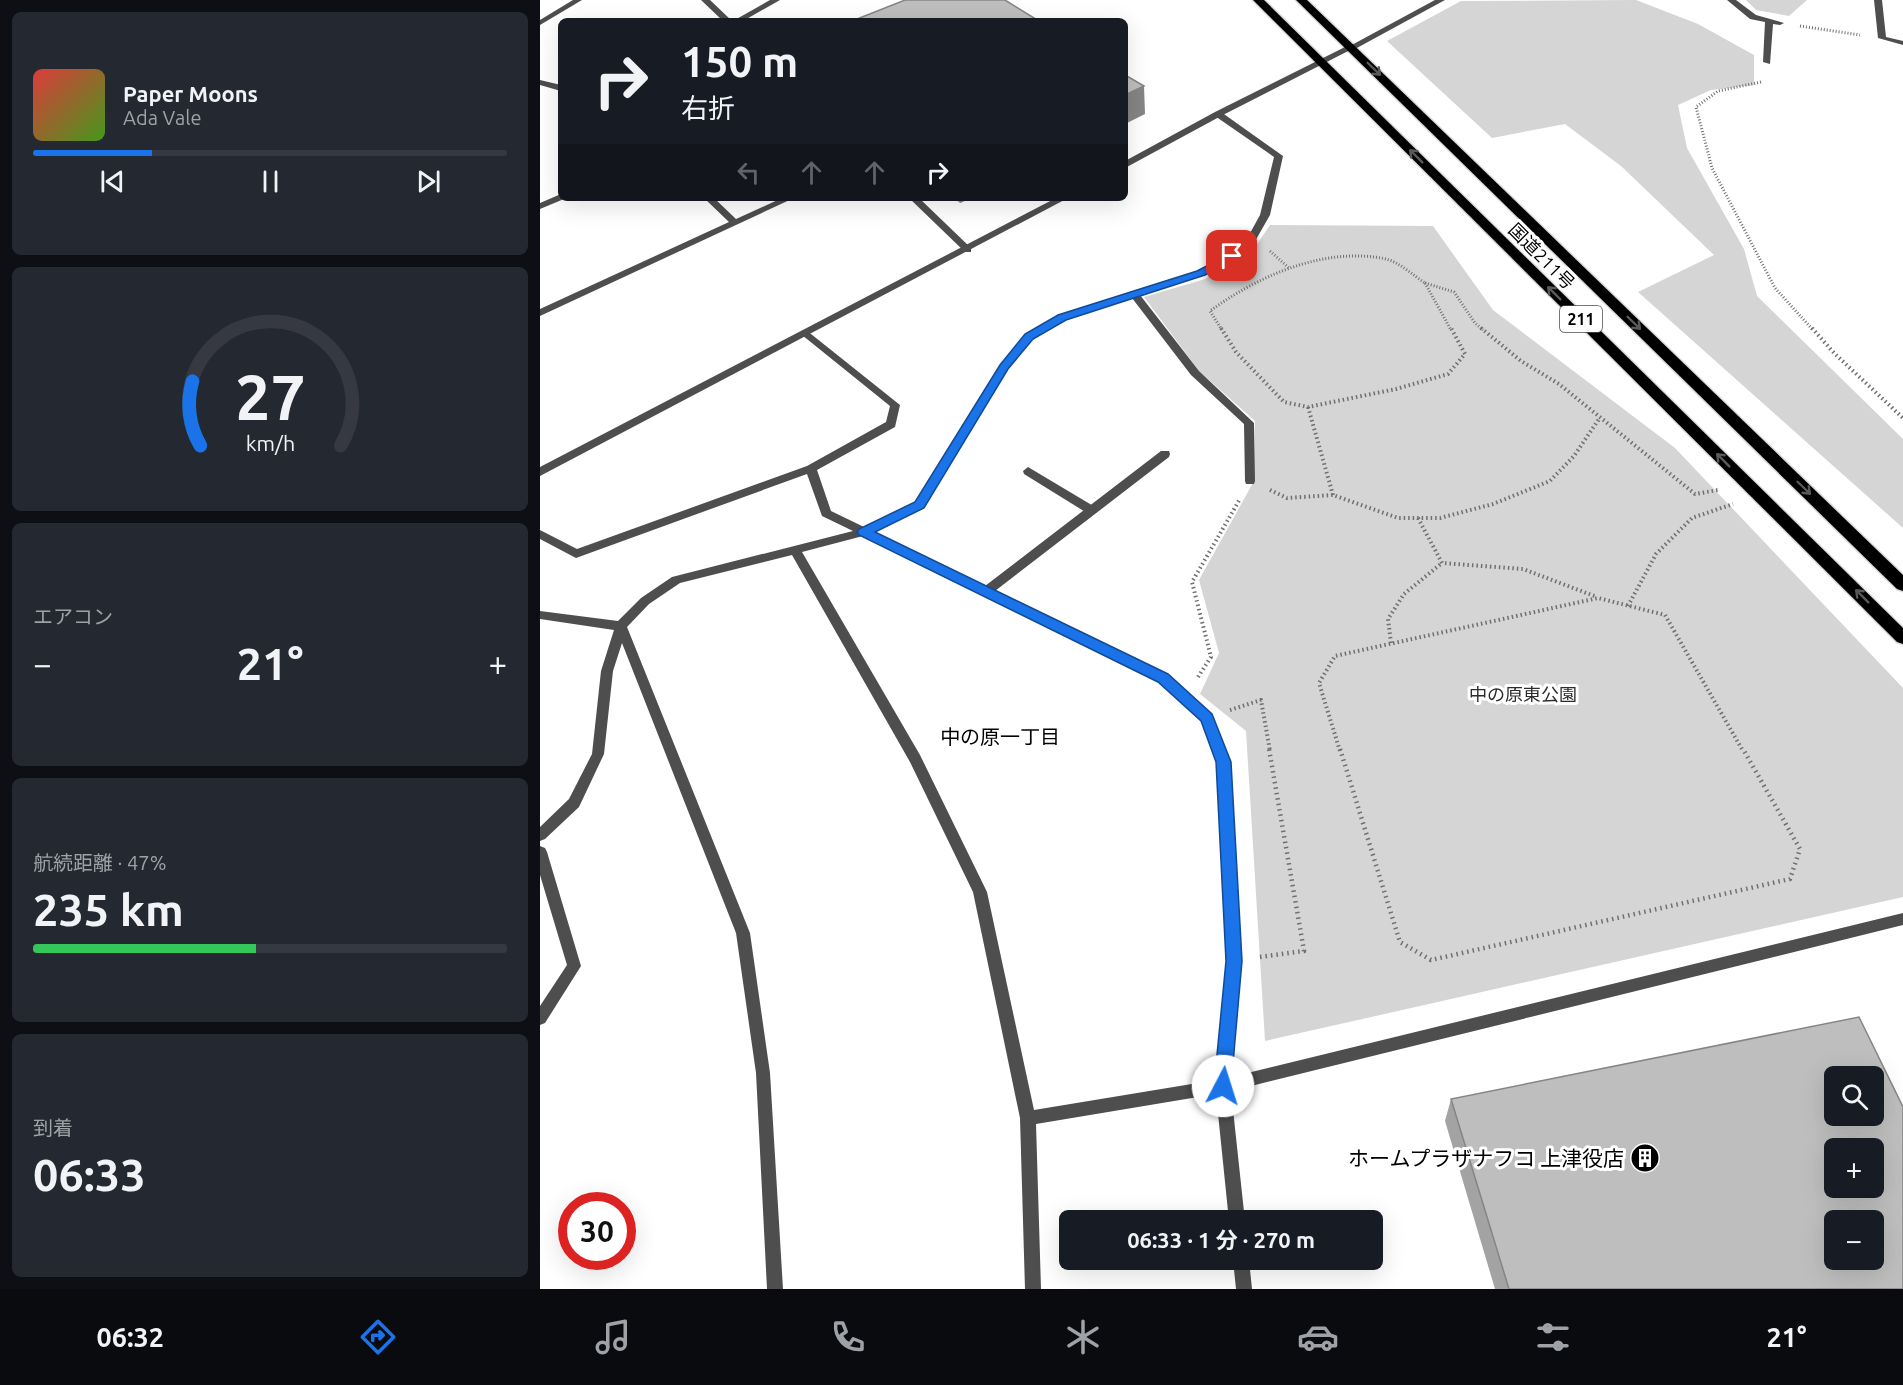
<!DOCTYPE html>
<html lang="ja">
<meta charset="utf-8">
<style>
:root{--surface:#171b24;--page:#242831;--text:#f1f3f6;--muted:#9ea1a6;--line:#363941;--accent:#1a73e8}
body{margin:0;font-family:Ubuntu,"Noto Sans JP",sans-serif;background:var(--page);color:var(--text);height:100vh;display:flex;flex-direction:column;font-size:22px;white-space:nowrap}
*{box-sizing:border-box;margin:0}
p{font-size:20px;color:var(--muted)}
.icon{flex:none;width:33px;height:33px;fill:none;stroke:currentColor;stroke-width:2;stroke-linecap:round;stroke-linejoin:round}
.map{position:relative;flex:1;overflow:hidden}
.sheet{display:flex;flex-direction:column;gap:12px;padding:12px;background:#0d0f14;width:540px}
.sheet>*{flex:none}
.hud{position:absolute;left:18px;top:18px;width:570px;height:183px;border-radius:9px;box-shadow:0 6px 24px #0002;background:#171b24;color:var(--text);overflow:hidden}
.tools{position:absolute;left:1284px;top:1066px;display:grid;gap:12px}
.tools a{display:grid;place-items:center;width:60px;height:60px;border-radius:9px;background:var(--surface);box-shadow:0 6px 24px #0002;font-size:30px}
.speed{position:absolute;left:18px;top:1192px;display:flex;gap:12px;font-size:30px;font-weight:700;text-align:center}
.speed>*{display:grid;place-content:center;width:78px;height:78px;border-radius:50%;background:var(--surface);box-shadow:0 6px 24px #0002;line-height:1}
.speed .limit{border:9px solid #d22;background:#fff;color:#111}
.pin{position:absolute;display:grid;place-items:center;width:51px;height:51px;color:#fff;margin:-26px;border-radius:12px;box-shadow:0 3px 9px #0006}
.me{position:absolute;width:66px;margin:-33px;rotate:5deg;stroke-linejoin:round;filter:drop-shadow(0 0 4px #0008)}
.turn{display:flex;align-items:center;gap:21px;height:126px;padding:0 24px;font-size:27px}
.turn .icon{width:78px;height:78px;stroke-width:2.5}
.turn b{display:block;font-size:42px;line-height:51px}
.lanes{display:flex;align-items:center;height:57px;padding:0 24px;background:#0003;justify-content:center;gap:30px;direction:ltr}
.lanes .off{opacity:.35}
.big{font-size:45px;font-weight:700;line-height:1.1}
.sheet .tile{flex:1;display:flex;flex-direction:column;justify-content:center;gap:9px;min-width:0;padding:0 21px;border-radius:9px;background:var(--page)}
.sheet .dial{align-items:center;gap:0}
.dial svg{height:156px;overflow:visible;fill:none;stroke:var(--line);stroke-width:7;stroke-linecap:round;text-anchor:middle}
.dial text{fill:var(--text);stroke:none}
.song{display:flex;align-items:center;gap:18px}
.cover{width:72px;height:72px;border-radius:9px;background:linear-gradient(135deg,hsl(0 70% 55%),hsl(100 70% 35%))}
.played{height:6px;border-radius:3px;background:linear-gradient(90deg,var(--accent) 25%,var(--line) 25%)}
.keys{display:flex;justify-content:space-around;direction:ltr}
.heat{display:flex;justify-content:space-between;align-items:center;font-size:33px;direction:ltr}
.charge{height:9px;border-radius:4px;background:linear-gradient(90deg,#34c759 47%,var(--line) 0)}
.trip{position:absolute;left:519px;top:1210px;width:324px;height:60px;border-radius:9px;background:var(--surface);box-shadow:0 6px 24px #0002;font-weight:700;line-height:60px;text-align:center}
.menu{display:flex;height:96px;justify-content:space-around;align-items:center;background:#090b0e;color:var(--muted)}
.menu .icon{width:42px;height:42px}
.menu .on{color:var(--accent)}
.menu b{font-size:27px;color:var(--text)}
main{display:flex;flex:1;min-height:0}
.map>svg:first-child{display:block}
.green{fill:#d5d5d5}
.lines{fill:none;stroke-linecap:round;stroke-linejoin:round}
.trunk-casing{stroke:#dbdbdb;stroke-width:3}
.path-far2{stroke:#707070;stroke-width:3;stroke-dasharray:1 2;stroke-linecap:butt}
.path-far1{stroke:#707070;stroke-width:4;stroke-dasharray:1.5 3;stroke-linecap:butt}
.path{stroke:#707070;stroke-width:4.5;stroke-dasharray:1.5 4;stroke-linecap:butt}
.service{fill:#4e4e4e;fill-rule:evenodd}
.minor{fill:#4e4e4e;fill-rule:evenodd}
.tertiary{fill:#4e4e4e;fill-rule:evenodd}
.trunk{fill:#000;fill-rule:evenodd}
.wall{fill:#a3a3a3}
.shaded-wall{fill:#858585}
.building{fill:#bebebe;stroke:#858585;stroke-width:1.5;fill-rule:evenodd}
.oneway{stroke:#595959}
.route{fill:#1a73e8;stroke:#114b97;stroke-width:1.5}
.labels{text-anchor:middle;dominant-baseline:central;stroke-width:6;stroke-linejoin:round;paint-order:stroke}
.shield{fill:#fff;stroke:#4c4c4c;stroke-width:1.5}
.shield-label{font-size:16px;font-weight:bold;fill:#000}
.street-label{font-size:18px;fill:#000;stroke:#fff}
.park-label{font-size:18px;fill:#2c2c2c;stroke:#fff}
.neighbourhood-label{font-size:20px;fill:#000;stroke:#fff}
.near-poi-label{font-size:21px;fill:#000;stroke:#fff;text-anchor:end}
</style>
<main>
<section class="sheet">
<div class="tile">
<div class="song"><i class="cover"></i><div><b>Paper Moons</b><p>Ada Vale</p></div></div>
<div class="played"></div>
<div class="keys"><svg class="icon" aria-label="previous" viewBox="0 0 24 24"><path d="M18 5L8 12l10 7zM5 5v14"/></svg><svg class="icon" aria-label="pause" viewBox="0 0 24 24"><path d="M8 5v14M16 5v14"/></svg><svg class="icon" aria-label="next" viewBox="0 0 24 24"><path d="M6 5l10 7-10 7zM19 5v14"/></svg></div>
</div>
<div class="tile dial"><svg viewBox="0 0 100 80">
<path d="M14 69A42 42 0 1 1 86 69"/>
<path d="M14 69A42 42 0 0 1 10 36" stroke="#1a73e8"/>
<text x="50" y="56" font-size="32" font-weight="700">27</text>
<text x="50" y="72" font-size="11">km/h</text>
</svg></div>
<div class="tile"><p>エアコン</p>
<div class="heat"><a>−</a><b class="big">21°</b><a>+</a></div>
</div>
<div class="tile"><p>航続距離 · 47%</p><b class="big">235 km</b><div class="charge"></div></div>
<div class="tile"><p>到着</p><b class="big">06:33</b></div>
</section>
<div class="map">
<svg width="1363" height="1289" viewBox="0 0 1363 1289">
<rect width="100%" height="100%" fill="#fff"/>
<g class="green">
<path d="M1096 0 1158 24 1214 55V85L1171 90 1138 105 1147 148 1204 249 1217 296 1363 439V528L1098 292 1174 255 1081 166 1025 124 952 138 847 41 921 1Z"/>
<path d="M1206 0H1267L1249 16 1216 10Z"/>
<path d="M730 225 893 226 953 310 1135 448 1363 688V897L725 1041 706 731 660 694 679 653 659 580 714 481 715 421 659 371 604 297 665 279 711 253Z"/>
</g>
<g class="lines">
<g class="trunk-casing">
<g id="trunk">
<path d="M713 0H724L1363 628V644L1357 642Z"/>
<path d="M756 0H767L1363 575V591L1357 589Z"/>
</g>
</g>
<g class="path-far2">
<path d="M1260 26 1320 35"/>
<path d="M1221 82 1178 91 1156 107 1172 168 1235 288 1273 330"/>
<path d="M730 251 750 269"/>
<path d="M885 283 914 292 935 323 943 330"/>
<path d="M885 283 911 330"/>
<path d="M682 330 670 311C718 276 785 246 846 259 859 262 874 276 885 283"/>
</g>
<g class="path-far1">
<path d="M681 328 696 352 744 402 768 407 856 389 908 374 925 354 911 328"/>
<path d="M941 328 981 361 1019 384 1155 494 1178 490"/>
<path d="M1272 328 1294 353 1363 418"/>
<path d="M768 407 793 495"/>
<path d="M730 490 747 498 793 495 858 518H900L953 504 1010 481 1034 456 1059 419"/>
<path d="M878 518 902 563 983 569 1057 597"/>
<path d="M1088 606 1116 554 1152 518 1193 504"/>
<path d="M851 643 848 619 864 594 902 563"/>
<path d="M658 677 671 657 652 582 700 499"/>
<path d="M690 710 721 700 730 751"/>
<path d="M800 751 779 683 795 656 1058 598 1125 615 1203 751"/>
</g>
<g class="path">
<path d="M800 749 860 942 891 960 1250 879 1260 849 1203 749"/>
<path d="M720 957 764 951 729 749"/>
</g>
<path class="service" d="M488 467 555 507 557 510 555 513H547L484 474 483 471Z"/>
<g class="minor">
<path d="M33 0H42L0 25V20Z"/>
<path d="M161 0H170L192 21H183Z"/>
<path d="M230 0H240L203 21H193Z"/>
<path d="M895 0H905L815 49 808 47Z"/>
<path d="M1187 0H1196L1216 15 1244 23 1240 25 1233 24 1230 64 1223 62 1225 22 1210 19Z"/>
<path d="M1334 0H1342L1346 37 1363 41V45L1338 38Z"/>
<path d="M0 80 21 85V91L0 85Z"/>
<path d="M675 112H681L743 156 730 215 710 250 664 275 600 295 659 371 714 423 715 481 714 484H706L705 481 704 424 651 375 592 298 525 319 493 339 468 369 384 508 334 532 445 586 621 451H629L630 454 629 457 455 591 627 675 673 718 689 762 701 961 691 1077 1363 913V925L691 1091 705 1221H689L676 1094 496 1124 501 1289H485L480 1118 433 892 370 762 252 555 140 583 109 604 87 627 210 933 230 1073 243 1289H227L216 1073 196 933 82 643 73 671 64 754 39 807 5 839 0 841V827L29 799 52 754 61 671 74 630 0 619V611L78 621 101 598 132 577 313 531 282 516 267 474 36 558 0 539V530L37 549 267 466 346 422 350 406 262 335V331L266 330 360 405 355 427 277 470 291 511 324 527 376 502 460 365 485 335 519 315 658 271 703 246 720 215 734 157 675 116ZM323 536 619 681 662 721 677 762 687 961 676 1080 494 1110 447 892 380 755 262 552Z"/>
<path d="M21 194V198L24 199 0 209V203Z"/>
<path d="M164 198H174L196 219 242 198H254L0 316V309L189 222Z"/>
<path d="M369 198H379L431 248V252H425Z"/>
<path d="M0 846 5 848 7 852 41 966 5 1023 0 1025V1006L27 965 0 875Z"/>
<path d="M693 1260H709L712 1289H696Z"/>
</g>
<g class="tertiary">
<path d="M809 45 816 47 681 116 585 168V161L675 112Z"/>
<path d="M516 198H528L0 476V467Z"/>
</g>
<use href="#trunk" class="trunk"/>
</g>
<g class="wall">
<path d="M413 198H431L420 203Z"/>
<path d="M911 1099 1363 1289H955L905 1121Z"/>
</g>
<g class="shaded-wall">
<path d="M604 86 605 114 585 124V95Z"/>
<path d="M419 198H431L420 203Z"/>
</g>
<g class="building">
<path d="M365 0H465L499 21H312Z"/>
<path d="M585 75 604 86 585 95Z"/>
<path d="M1319 1017 1363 1107V1289H969L911 1099ZM1294 1077H1334V1116H1294ZM1294 1149H1334V1188H1294ZM1294 1221H1334V1260H1294Z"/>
</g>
<defs><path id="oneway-shaft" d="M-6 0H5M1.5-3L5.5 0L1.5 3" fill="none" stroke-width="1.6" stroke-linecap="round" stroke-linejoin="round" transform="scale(1.5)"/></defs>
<g class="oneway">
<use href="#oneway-shaft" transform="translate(834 69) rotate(44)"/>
<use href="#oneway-shaft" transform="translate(876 156) rotate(-135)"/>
<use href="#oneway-shaft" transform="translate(1014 293) rotate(-135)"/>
<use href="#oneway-shaft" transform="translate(1094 323) rotate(44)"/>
<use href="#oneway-shaft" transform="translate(1183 460) rotate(-135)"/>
<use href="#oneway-shaft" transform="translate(1264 488) rotate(44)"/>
<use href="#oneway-shaft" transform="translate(1322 596) rotate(-135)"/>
</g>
<path class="route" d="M692 253 697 256 695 258 665 275 526 320 493 339 468 369 384 508 335 532 628 674 672 714 691 762 702 961 691 1086 689 1091 683 1094 677 1091 674 1086 686 961 676 762 661 721 618 682 319 535 317 532 319 529 375 502 460 365 485 334 518 315 657 271Z"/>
<defs>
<g id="building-disc" transform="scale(1.5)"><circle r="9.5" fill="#000" stroke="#fff"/><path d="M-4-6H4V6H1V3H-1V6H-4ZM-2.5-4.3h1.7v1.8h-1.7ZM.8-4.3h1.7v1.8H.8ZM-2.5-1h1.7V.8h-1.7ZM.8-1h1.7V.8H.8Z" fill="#fff"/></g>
</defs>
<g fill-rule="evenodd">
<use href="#building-disc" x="1105" y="1158"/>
</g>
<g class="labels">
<rect class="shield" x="1020" y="306" width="42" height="26" rx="4.5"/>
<g class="shield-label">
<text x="1041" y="319">211</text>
</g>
<g class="street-label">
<text transform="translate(1002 256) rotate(45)">国道211号</text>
</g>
<g class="park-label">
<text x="983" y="694">中の原東公園</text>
</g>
<g class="neighbourhood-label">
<text x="460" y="736">中の原一丁目</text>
</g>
<g class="near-poi-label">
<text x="1084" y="1158">ホームプラザナフコ 上津役店</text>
</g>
</g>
</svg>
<div class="tools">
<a><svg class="icon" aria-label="search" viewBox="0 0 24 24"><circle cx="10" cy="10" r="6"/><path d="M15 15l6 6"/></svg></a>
<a>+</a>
<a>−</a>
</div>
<div class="speed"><div class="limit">30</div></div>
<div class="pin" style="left:692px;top:256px;background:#d93025"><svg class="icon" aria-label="arrive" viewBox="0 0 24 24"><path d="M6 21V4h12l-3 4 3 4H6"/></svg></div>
<svg class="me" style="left:683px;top:1086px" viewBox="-20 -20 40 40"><circle r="19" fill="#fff"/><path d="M0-13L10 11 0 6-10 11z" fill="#1a73e8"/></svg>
<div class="trip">06:33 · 1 分 · 270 m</div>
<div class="hud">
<div class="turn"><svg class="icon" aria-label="right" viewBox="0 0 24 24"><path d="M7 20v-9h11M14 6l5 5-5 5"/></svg><div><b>150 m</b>右折</div></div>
<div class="lanes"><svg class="icon off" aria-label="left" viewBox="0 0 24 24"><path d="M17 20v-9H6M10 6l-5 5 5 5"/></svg><svg class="icon off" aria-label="ahead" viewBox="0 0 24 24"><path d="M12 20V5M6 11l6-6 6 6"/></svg><svg class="icon off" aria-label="ahead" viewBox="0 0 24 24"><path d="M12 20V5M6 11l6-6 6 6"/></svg><svg class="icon" aria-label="right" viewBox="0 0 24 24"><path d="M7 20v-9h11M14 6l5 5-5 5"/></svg></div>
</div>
</div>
</main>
<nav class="menu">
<b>06:32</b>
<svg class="icon on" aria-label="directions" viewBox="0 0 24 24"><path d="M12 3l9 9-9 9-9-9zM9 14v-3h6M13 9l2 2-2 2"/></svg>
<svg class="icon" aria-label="music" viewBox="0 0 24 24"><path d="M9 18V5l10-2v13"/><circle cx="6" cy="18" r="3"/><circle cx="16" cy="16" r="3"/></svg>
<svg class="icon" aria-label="phone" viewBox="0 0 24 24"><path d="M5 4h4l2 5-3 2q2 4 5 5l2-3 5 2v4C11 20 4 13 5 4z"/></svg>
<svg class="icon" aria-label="climate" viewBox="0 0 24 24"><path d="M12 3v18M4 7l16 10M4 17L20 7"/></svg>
<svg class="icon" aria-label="car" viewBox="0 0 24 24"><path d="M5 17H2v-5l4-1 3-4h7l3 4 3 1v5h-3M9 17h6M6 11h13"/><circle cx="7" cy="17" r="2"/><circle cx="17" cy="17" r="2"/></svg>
<svg class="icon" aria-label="filters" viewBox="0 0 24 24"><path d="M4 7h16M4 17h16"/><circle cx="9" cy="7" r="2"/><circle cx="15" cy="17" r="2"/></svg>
<b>21°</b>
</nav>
